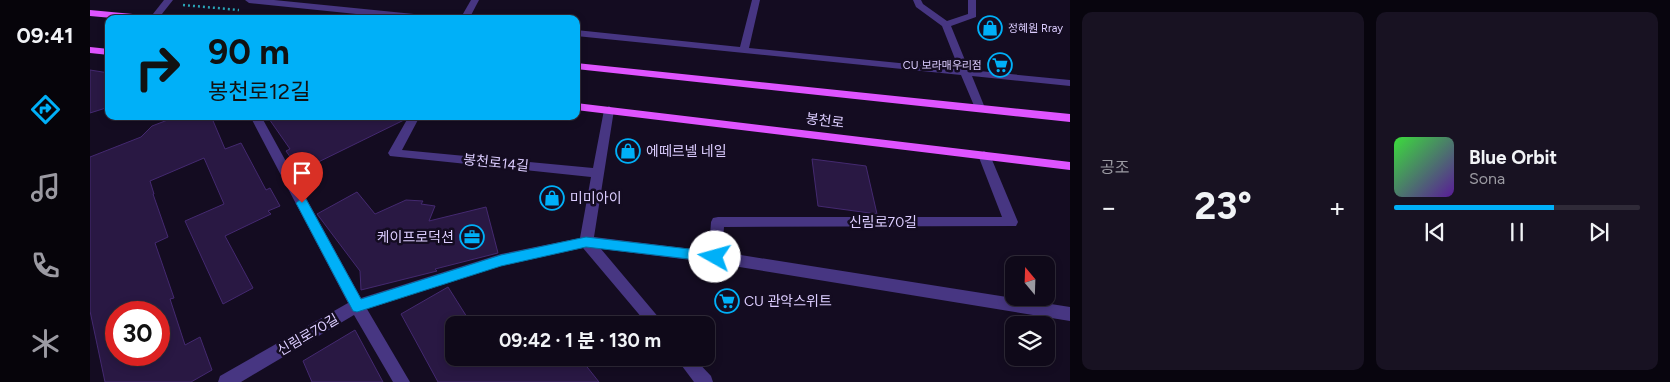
<!DOCTYPE html>
<html lang="ko">
<meta charset="utf-8">
<style>
:root{--surface:#0f0919;--page:#181222;--text:#f1f3f6;--muted:#9b9aa2;--line:#2f2a38;--accent:#00b0f8}
body{margin:0;font-family:Figtree,"Noto Sans KR",sans-serif;background:var(--page);color:var(--text);height:100vh;display:flex;flex-direction:column;font-size:19px;white-space:nowrap}
*{box-sizing:border-box;margin:0}
p{font-size:16px;color:var(--muted)}
.icon{flex:none;width:28px;height:28px;fill:none;stroke:currentColor;stroke-width:2;stroke-linecap:round;stroke-linejoin:round}
.map{position:relative;flex:1;overflow:hidden}
.details{display:flex;flex-direction:column;gap:12px;padding:12px;background:#08050e;width:600px}
.details>*{flex:none}
.banner{position:absolute;left:15px;top:15px;width:475px;height:105px;border-radius:10px;box-shadow:0 2px 8px #0003,0 0 0 1px var(--line);background:#00b0f8;color:#111;overflow:hidden}
.needle{width:32px;rotate:341deg}
.controls{position:absolute;left:915px;top:256px;display:grid;gap:10px}
.controls a{display:grid;place-items:center;width:50px;height:50px;border-radius:10px;background:var(--surface);box-shadow:0 2px 8px #0003,0 0 0 1px var(--line);font-size:25px}
.speed{position:absolute;left:15px;top:301px;display:flex;gap:10px;font-size:25px;font-weight:700;text-align:center}
.speed>*{display:grid;place-content:center;width:65px;height:65px;border-radius:50%;background:var(--surface);box-shadow:0 2px 8px #0003,0 0 0 1px var(--line);line-height:1}
.speed .limit{border:8px solid #d22;background:#fff;color:#111}
.pin{position:absolute;display:grid;place-items:center;width:42px;height:42px;color:#fff;margin:-51px -21px;border-radius:50% 50% 50% 0;rotate:-45deg;box-shadow:0 0 5px #0007}
.pin .icon{rotate:45deg}
.me{position:absolute;width:55px;margin:-28px;rotate:277deg;stroke-linejoin:round;filter:drop-shadow(0 0 4px #0008)}
.turn{display:flex;align-items:center;gap:18px;height:105px;padding:0 20px;font-size:22px}
.turn .icon{width:65px;height:65px;stroke-width:2.5}
.turn b{display:block;font-size:35px;line-height:42px}
.big{font-size:38px;font-weight:700;line-height:1.1}
.details .card{flex:1;display:flex;flex-direction:column;justify-content:center;gap:8px;min-width:0;padding:0 18px;border-radius:10px;background:var(--page)}
.song{display:flex;align-items:center;gap:15px}
.cover{width:60px;height:60px;border-radius:8px;background:linear-gradient(135deg,hsl(120 70% 55%),hsl(270 70% 35%))}
.played{height:5px;border-radius:2px;background:linear-gradient(90deg,var(--accent) 65%,var(--line) 65%)}
.keys{display:flex;justify-content:space-around;direction:ltr}
.heat{display:flex;justify-content:space-between;align-items:center;font-size:28px;direction:ltr}
.details .tiles{flex:1;display:grid;gap:12px;grid-template-columns:repeat(2,1fr)}
.trip{position:absolute;left:355px;top:316px;width:270px;height:50px;border-radius:10px;background:var(--surface);box-shadow:0 2px 8px #0003,0 0 0 1px var(--line);font-weight:700;line-height:50px;text-align:center}
main{display:flex;flex:1;min-height:0}
.menu{display:flex;flex-direction:column;width:90px;justify-content:space-around;align-items:center;background:#06040a;color:var(--muted)}
.menu .icon{width:35px;height:35px}
.menu .active{color:var(--accent)}
.menu b{font-size:22px;color:var(--text)}
.map>svg:first-child{display:block}
.building{fill:#291843;stroke:#442970;fill-rule:evenodd}
.lines{fill:none;stroke-linecap:round;stroke-linejoin:round}
.path{stroke:#2aa4b6;stroke-width:2.5;stroke-dasharray:2 3;stroke-linecap:butt}
.minor{fill:#473682;fill-rule:evenodd}
.major{fill:#df54ff;fill-rule:evenodd}
.route{fill:#00b0f8;stroke:#0072a1}
.labels{text-anchor:middle;dominant-baseline:central;stroke-width:5;stroke-linejoin:round;paint-order:stroke}
.far-poi-label{font-size:11px;fill:#dccdff;stroke:#140c21;text-anchor:start}
.street-label{font-size:14px;fill:#dccdff;stroke:#140c21}
.poi-label{font-size:14px;fill:#dccdff;stroke:#140c21;text-anchor:start}
</style>
<main>
<nav class="menu">
<b>09:41</b>
<svg class="icon active" aria-label="directions" viewBox="0 0 24 24"><path d="M12 3l9 9-9 9-9-9zM9 14v-3h6M13 9l2 2-2 2"/></svg>
<svg class="icon" aria-label="music" viewBox="0 0 24 24"><path d="M9 18V5l10-2v13"/><circle cx="6" cy="18" r="3"/><circle cx="16" cy="16" r="3"/></svg>
<svg class="icon" aria-label="phone" viewBox="0 0 24 24"><path d="M5 4h4l2 5-3 2q2 4 5 5l2-3 5 2v4C11 20 4 13 5 4z"/></svg>
<svg class="icon" aria-label="climate" viewBox="0 0 24 24"><path d="M12 3v18M4 7l16 10M4 17L20 7"/></svg>
</nav>
<div class="map">
<svg width="980" height="382" viewBox="0 0 980 382">
<rect width="100%" height="100%" fill="#140c21"/>
<g class="building">
<path d="M0 70 19 73V107L0 113Z"/>
<path d="M88 116H121L135 149 151 143 176 190 180 188 190 206 178 211 181 214 135 236 163 288 133 304 95 221 134 204 114 158 60 181 64 194H63L78 237 65 243 84 298 80 299 95 345 110 337 122 370 101 382H15L0 311V157L51 137 62 126ZM26 312H69V355H26Z"/>
<path d="M177 116H317L314 120 210 171 196 151 200 149Z"/>
<path d="M722 159 776 166 787 214 728 206Z"/>
<path d="M267 192 285 214 316 200 333 201 331 204 345 206 339 221 396 207 408 253 345 269 347 271 271 290 270 271 227 214Z"/>
<path d="M358 287 382 325H364V358H403L404 359 407 358H490L509 382H348L311 314Z"/>
<path d="M265 330 293 382H222L213 361Z"/>
</g>
<g class="lines">
<path class="path" d="M93 5 149 10"/>
<g class="minor">
<path d="M74 0H83L68 19H59Z"/>
<path d="M155 0H184L344 16 348 19H315L159 3Z"/>
<path d="M381 0H389L379 19H370Z"/>
<path d="M662 0H670L659 48 869 69 852 26 826 7 823 0H831L833 4 857 21 878 14V0H886V17L861 26 879 70 980 80V86L882 76 895 108 890 112 885 108 871 75 486 36V30L650 47Z"/>
<path d="M519 106 524 110 504 237 619 251 621 222 623 218 628 217H912L888 155 894 151 900 155 928 222 926 226 634 227 632 252 980 307V321L625 263 511 249 575 325H558L493 248 411 266 277 309 320 382H303L264 315 151 382H128L130 376 258 303 160 116H171L271 298 411 254 490 238 501 177 300 156 298 153 319 116H330L312 150 503 168 514 110Z"/>
<path d="M586 358H604L621 376 623 382H604Z"/>
</g>
<g class="major">
<path d="M0 10 64 16 68 19H33L0 16Z"/>
<path d="M0 47 19 49V55L0 53Z"/>
<path d="M486 63 980 114V122L486 69Z"/>
<path d="M486 103 980 162V170L486 110Z"/>
</g>
</g>
<path class="route" d="M212 198 216 199 271 299 411 255 496 237 625 252 630 253 631 257 630 260 625 262 496 247 411 266 267 312 263 311 206 203Z"/>
<defs>
<g id="shop-ring" transform="scale(1.25)"><circle r="9.5" fill="#140c21" stroke="#00b0f8" stroke-width="1.5"/><path d="M-5-2.5h2.3a2.7 3.5 0 0 1 5.4 0H5L5.5 6h-11ZM-1.5-2.5h3a1.5 2.3 0 0 0-3 0Z" fill="#00b0f8"/></g>
<g id="supermarket-ring" transform="scale(1.25)"><circle r="9.5" fill="#140c21" stroke="#00b0f8" stroke-width="1.5"/><path d="M-6-5.5h2.5l.6 2H6L4.5 2H-2.5L-4.4-4H-6ZM-1.5 3.2a1.3 1.3 0 1 0 .1 0ZM3 3.2a1.3 1.3 0 1 0 .1 0Z" fill="#00b0f8"/></g>
<g id="office-ring" transform="scale(1.25)"><circle r="9.5" fill="#140c21" stroke="#00b0f8" stroke-width="1.5"/><path d="M-6-3h4V-5.5h4V-3h4V5H-6ZM-1-4.5V-3h2v-1.5ZM-6 0V1H6V0Z" fill="#00b0f8"/></g>
</defs>
<g fill-rule="evenodd">
<use href="#shop-ring" x="900" y="28"/>
<use href="#supermarket-ring" x="910" y="65"/>
<use href="#shop-ring" x="538" y="151"/>
<use href="#shop-ring" x="462" y="198"/>
<use href="#office-ring" x="382" y="237"/>
<use href="#supermarket-ring" x="637" y="301"/>
</g>
<g class="labels">
<g class="far-poi-label">
<text x="918" y="28">정혜원 Rray</text>
<text x="892" y="65" text-anchor="end">CU 보라매우리점</text>
</g>
<g class="street-label">
<text transform="translate(735 121) rotate(7)">봉천로</text>
<text transform="translate(406 163) rotate(6)">봉천로14길</text>
<text x="793" y="222">신림로70길</text>
<text transform="translate(218 335) rotate(-30)">신림로70길</text>
</g>
<g class="poi-label">
<text x="556" y="151">에떼르넬 네일</text>
<text x="480" y="198">미미아이</text>
<text x="364" y="237" text-anchor="end">케이프로덕션</text>
<text x="654" y="301">CU 관악스위트</text>
</g>
</g>
</svg>
<div class="controls">
<a><svg class="needle" viewBox="-14 -14 28 28"><path d="M0-13l5 13h-10z" fill="#e53935"/><path d="M0 13l5-13h-10z" fill="#9b9aa2"/></svg></a>
<a><svg class="icon" aria-label="layers" viewBox="0 0 24 24"><path d="M12 4l9 5-9 5-9-5zM3 14l9 5 9-5"/></svg></a>
</div>
<div class="speed"><div class="limit">30</div></div>
<div class="pin" style="left:212px;top:203px;background:#d93025"><svg class="icon" aria-label="arrive" viewBox="0 0 24 24"><path d="M6 21V4h12l-3 4 3 4H6"/></svg></div>
<svg class="me" style="left:625px;top:257px" viewBox="-20 -20 40 40"><circle r="19" fill="#fff"/><path d="M0-13L10 11 0 6-10 11z" fill="#00b0f8"/></svg>
<div class="trip">09:42 · 1 분 · 130 m</div>
<div class="banner">
<div class="turn"><svg class="icon" aria-label="right" viewBox="0 0 24 24"><path d="M7 20v-9h11M14 6l5 5-5 5"/></svg><div><b>90 m</b>봉천로12길</div></div>
</div>
</div>
<section class="details">
<div class="tiles">
<div class="card"><p>공조</p>
<div class="heat"><a>−</a><b class="big">23°</b><a>+</a></div>
</div>
<div class="card">
<div class="song"><i class="cover"></i><div><b>Blue Orbit</b><p>Sona</p></div></div>
<div class="played"></div>
<div class="keys"><svg class="icon" aria-label="previous" viewBox="0 0 24 24"><path d="M18 5L8 12l10 7zM5 5v14"/></svg><svg class="icon" aria-label="pause" viewBox="0 0 24 24"><path d="M8 5v14M16 5v14"/></svg><svg class="icon" aria-label="next" viewBox="0 0 24 24"><path d="M6 5l10 7-10 7zM19 5v14"/></svg></div>
</div>
</div>
</section>
</main>
